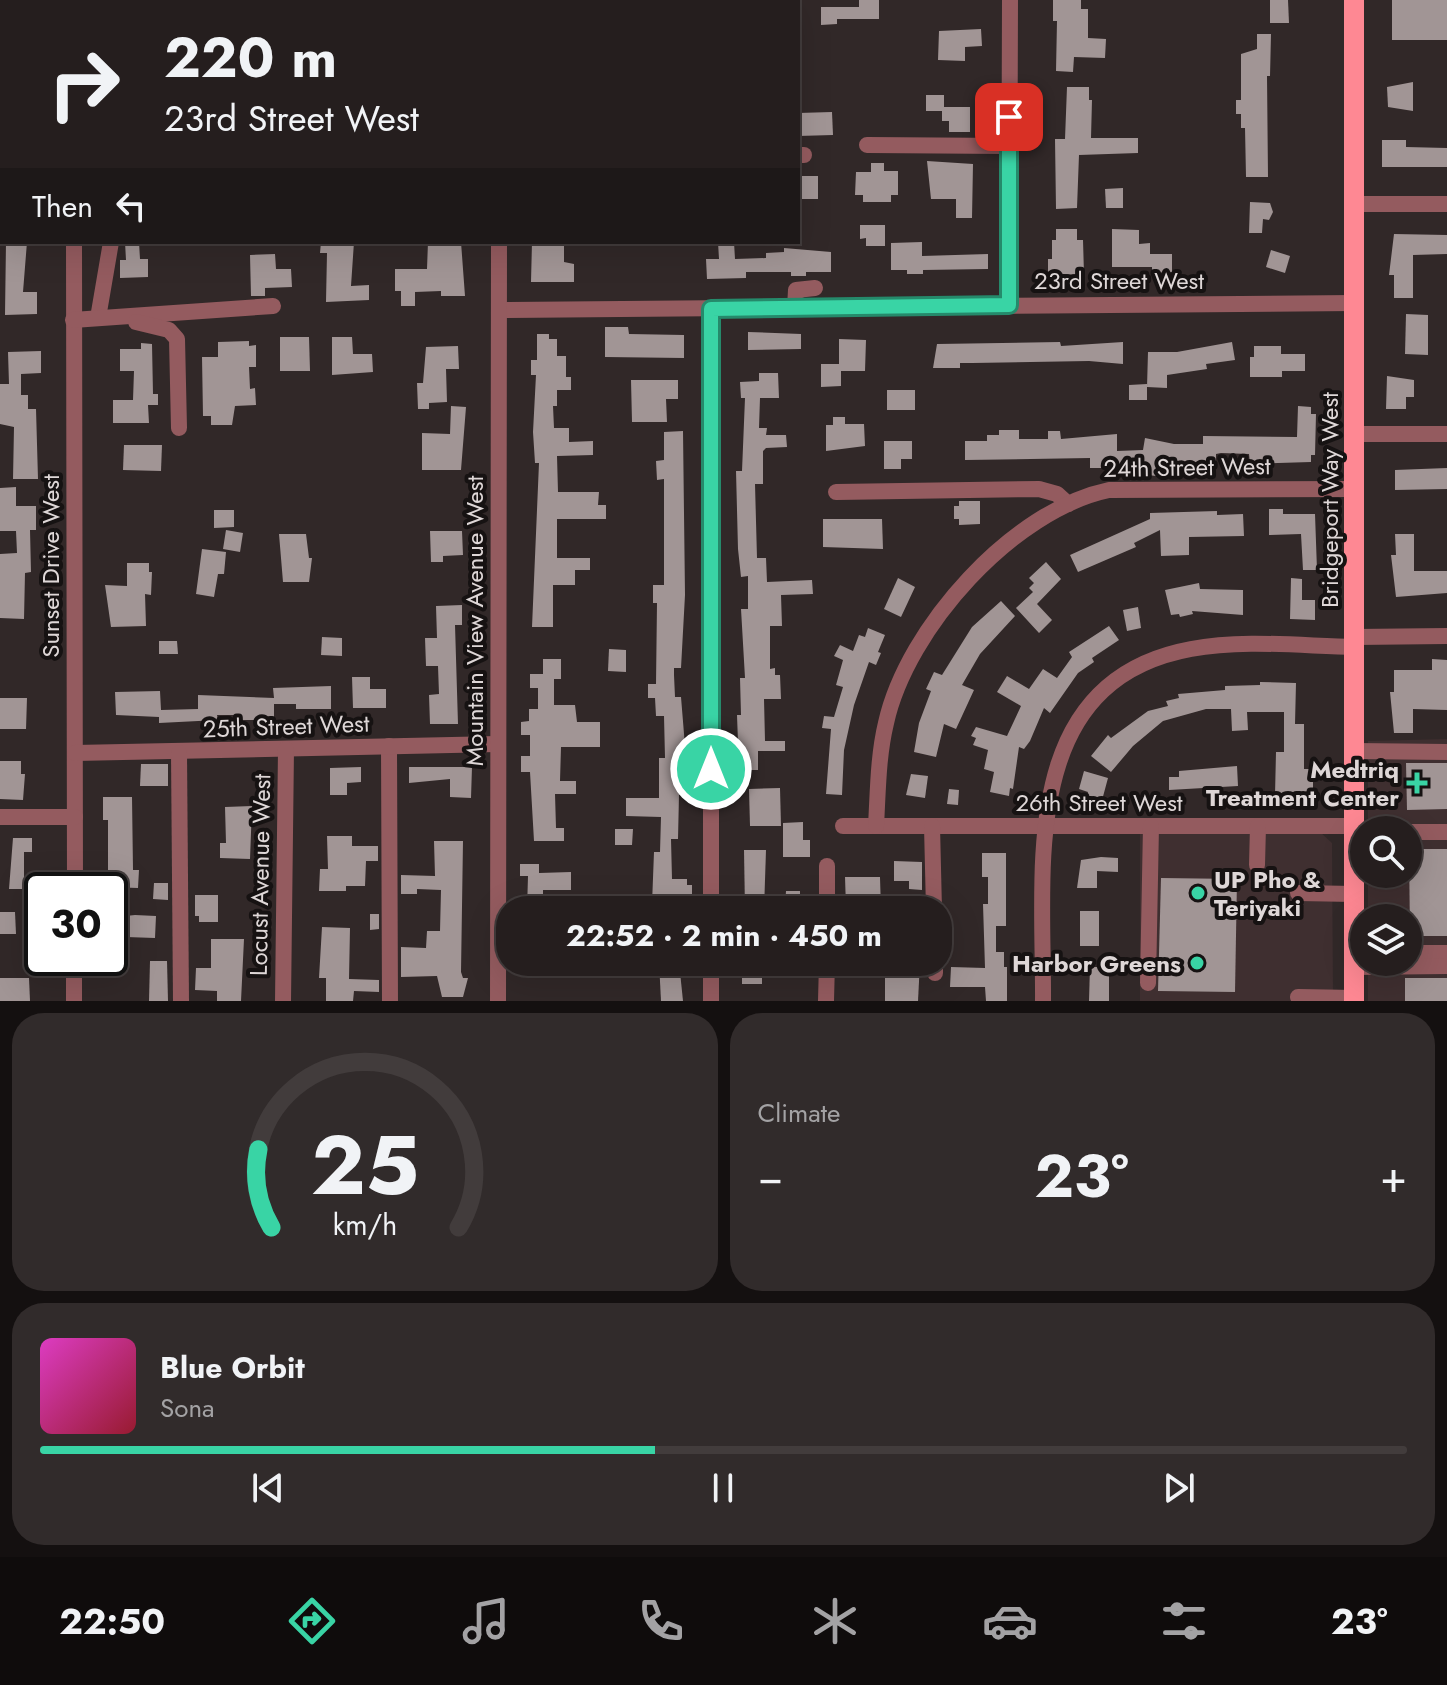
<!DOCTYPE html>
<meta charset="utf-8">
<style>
:root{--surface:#251e1e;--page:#312b2b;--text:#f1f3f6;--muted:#a3a2a4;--line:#423c3c;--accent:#39d4a5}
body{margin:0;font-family:Jost,sans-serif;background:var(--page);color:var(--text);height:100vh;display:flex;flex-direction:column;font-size:30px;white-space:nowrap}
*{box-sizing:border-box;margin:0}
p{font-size:26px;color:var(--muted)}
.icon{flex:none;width:44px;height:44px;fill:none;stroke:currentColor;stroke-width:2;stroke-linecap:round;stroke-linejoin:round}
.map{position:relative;height:1001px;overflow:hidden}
.side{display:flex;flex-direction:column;gap:12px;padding:12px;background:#141010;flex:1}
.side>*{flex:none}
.top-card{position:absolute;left:0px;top:0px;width:800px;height:244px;box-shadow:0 8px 32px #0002,0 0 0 2px var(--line);background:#251e1e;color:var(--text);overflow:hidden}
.controls{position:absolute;left:1350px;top:816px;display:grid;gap:16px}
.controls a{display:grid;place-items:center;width:72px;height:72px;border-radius:50%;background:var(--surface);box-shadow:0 8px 32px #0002,0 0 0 2px var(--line);font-size:40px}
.speed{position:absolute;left:24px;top:872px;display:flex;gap:16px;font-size:40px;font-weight:700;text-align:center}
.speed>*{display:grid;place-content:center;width:104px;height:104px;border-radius:50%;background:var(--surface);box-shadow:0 8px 32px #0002,0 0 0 2px var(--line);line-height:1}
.speed .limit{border:4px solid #111;border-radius:12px;background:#fff;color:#111}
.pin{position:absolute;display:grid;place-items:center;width:68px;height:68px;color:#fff;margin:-34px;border-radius:16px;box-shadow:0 4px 12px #0006}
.me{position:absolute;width:88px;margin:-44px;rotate:0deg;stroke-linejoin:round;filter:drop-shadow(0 0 6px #0008)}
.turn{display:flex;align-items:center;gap:28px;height:168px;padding:0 32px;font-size:36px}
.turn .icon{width:104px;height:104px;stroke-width:2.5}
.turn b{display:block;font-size:56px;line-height:68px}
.then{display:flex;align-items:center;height:76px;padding:0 32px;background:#0003;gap:16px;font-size:30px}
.big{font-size:60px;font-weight:700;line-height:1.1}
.side .card{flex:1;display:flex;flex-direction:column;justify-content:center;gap:12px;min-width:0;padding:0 28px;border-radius:32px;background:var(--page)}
.side .dial{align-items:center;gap:0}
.dial svg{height:208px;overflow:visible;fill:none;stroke:var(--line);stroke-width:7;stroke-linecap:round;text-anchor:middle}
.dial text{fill:var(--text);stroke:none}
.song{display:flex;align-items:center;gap:24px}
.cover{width:96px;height:96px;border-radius:12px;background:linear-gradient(135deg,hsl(310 70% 55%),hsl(350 70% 35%))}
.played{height:8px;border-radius:4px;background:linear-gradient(90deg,var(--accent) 45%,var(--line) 45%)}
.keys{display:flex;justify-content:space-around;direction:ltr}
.heat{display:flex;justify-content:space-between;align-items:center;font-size:44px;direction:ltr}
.side .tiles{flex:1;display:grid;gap:12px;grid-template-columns:1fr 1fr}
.card:last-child{grid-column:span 2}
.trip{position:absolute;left:496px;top:896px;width:456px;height:80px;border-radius:32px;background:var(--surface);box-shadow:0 8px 32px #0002,0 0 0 2px var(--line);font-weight:700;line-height:80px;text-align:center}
.dock{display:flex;height:128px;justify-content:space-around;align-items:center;background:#0f0c0c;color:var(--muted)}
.dock .icon{width:56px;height:56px}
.dock .selected{color:var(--accent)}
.dock b{font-size:36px;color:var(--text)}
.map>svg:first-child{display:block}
.built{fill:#3f2f30}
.building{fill:#a19595}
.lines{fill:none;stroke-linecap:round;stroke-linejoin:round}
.minor{stroke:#945b5f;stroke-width:16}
.major{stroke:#fe8893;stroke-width:20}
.route-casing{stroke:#258a6b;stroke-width:20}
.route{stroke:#39d4a5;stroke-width:14}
.poi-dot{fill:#39d4a5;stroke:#161212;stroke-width:3}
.labels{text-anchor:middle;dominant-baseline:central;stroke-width:8;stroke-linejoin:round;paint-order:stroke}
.street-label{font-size:24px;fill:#ded7d7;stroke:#161212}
.poi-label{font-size:24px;font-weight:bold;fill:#ded7d7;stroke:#161212;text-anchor:end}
</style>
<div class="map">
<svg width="1447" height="1001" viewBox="0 0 1447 1001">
<rect width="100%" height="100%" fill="#312828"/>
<g class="built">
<path d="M1447 739V1001H1368V962H1408V918H1368V874H1408V830H1368V741Z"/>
<path d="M1320 832 1332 843 1333 1001H1140V834Z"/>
</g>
<g class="building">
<path d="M859 0H879V19H837V24L821 25V7H859Z"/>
<path d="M1053 0H1081V9H1088V38L1106 39 1105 58 1074 57 1073 72 1056 71 1057 21H1053Z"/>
<path d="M1270 0H1288L1289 23H1270Z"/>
<rect x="1392" y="0" width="55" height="40"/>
<path d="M981 29 982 46 965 47V61L938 60 939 31Z"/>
<path d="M1257 34H1271L1270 76H1267L1268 177H1246L1245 128H1241V114H1236V100H1241V54L1257 49Z"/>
<path d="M1413 82V111L1388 107 1387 87Z"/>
<path d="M1067 87H1089V100H1092L1091 138H1138V153L1079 155 1077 208 1056 209 1055 139H1065Z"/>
<path d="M926 95H944V107H970V132H949V121H942V111H926Z"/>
<path d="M832 112 833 135 798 136V113Z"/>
<path d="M1382 140H1406V147L1447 148V167H1382Z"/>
<path d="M927 161 973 164 972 218H956V199H931Z"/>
<path d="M871 163H884V171H898V195H891V202H863V195H855L856 172H871Z"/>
<rect x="798" y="176" width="20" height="23"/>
<path d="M1123 188V208H1106L1105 189Z"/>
<path d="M1250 202 1270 203 1273 212 1269 220 1263 219 1262 233H1249Z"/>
<path d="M860 225H885V246H866V238L860 239Z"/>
<path d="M1056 229H1077V240H1083L1084 274 1048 275V259H1052V240H1056Z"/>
<path d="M1112 229 1139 230V244L1150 243V254H1172V272L1152 273V267H1112Z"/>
<path d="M1394 234 1447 235V254L1413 255V298H1394V275H1389Z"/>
<path d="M6 242H27L23 292H37V314L5 315Z"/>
<path d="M125 242H139L140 259H148V277L120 278V260H126Z"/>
<path d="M321 242H354L351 286 369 285V300L326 302 327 253H320Z"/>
<path d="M428 242H461L465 296H441V291L415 292V306H401V291H395V269H427Z"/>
<path d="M532 242H564V262L574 264V282H531Z"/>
<path d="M718 242H734L735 259 766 258V253L784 252V248L831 252V272H806V276H791V272H746V278L707 279 706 259H719Z"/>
<path d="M922 242V256L988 254V269L923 270V274H907V270H891V243Z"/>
<path d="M1271 250 1290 256 1285 273 1266 267Z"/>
<path d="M275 254 276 269H291L292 287 265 288V296H251L250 255Z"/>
<path d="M1406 314 1428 315V355L1405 354Z"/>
<path d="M605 327H628L629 334 684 335V358L605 357Z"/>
<path d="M748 332 801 334V349L748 350Z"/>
<path d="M537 334H549V339H557V356H566V377H571V390H557V406H553L554 428H569V442L593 441V455L557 456 558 492H599L598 505H606V519H557V558H590V570H575V585H553V627H532L539 463H535L533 432 536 375H531V360H537Z"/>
<path d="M280 337H309L310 371H280Z"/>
<path d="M332 337H352L353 354H372L373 372 332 375Z"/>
<path d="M839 339 866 340 865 371H841V386L821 387V364H839Z"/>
<path d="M249 341V346L256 345V367H249L250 389 255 388 256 405 235 406 232 425H211V416H203L202 357H218V342Z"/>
<path d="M1060 342 1061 346 1123 342V364L1089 361 972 363H960V368H933L937 344Z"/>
<path d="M1232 342 1235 360 1206 364 1207 369 1167 375V388L1147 387 1148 352H1177Z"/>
<path d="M141 343 152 344 153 394H158V405H148L149 423H113V400H133L134 371H120V349H141Z"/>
<path d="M458 346 459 369H446L447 402 429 403V409H418L417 383H423L426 347Z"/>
<path d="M1254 346H1281V354H1305V371H1282V377H1250V357H1254Z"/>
<path d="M41 351V373L21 374V395H28V409H36L38 479H13L14 427 0 424V384H9L8 352Z"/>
<path d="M759 373H778L779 398H760L759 428H767L766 435H786L787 447 766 448 763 451V484H755L757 558H766L767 582 812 580 813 594 781 595 782 626H770V669L775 668V675H780L781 699H764L765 741H785V751H758V770H739L737 715H741L740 678H745L741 609H748V576L741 577 738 549 736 471H742L745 398H741L740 382 759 381Z"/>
<path d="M1387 376 1414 380V397H1406V409H1386Z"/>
<path d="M631 380H678V399H666L667 422H632Z"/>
<path d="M1147 384V400H1129V385Z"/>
<rect x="887" y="390" width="28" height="20"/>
<path d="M451 406 466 407 461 470H422V433L450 434Z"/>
<path d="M1298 406 1311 407V414H1316L1315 455H1311V462L1250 464 1249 454 1221 453 1216 454V464L1158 462 1156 476 1140 474 1141 468H1090V458L965 460V441H987V435H999V430H1019V439H1048V431H1060L1061 439 1117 434V451L1143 450 1145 438 1174 444H1203V436L1297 437Z"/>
<path d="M833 417H845V424H864L865 446 826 451V425H833Z"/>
<path d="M683 431 685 595 681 668H674V675L675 697H681L685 746 681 751 683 795H679L678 839H671L672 879H687V885H692V898H688V908H672V904H652L654 852H660L661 817 626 816V798H659V758H665L664 716H656L655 698H648V684H656L657 603H653V585H664V479L657 480 656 461 664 460V432Z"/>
<path d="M884 441H912V459H901V469H884Z"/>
<path d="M124 445H162L161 471 123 470Z"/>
<path d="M1447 468V489L1395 490V470Z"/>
<path d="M16 487V506H36V530H30L31 572 25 573 24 619 0 618V554L17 553 16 531H0V488Z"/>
<path d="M959 501H980V524L959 525V519H954V506H959Z"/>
<path d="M1269 509H1283V514H1315L1317 570H1303L1301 534 1269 535Z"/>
<path d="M214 510H234V527L214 528Z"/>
<path d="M1217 511V515L1243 514 1244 536 1189 537V555L1161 556 1160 530 1134 543 1136 547 1078 572 1070 555 1150 519V513Z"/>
<path d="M823 519H882L883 549 823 547Z"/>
<path d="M226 530 243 533 240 552 223 549Z"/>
<path d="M430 531H462L463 555 443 556V562H431Z"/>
<path d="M279 534H306L309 558H312L309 582H283Z"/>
<path d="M1395 534H1414V571H1447V593L1396 597 1391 555H1396Z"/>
<path d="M202 549 226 552 224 574H218L214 597 196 594Z"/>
<path d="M1046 562 1061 579 1037 604 1052 620 1039 633 1016 608 1033 592 1029 588 1034 583 1029 578Z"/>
<path d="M127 563H149V572H152L151 595 145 594 146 626 111 627 105 585 127 586Z"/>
<path d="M898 578 915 587 901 617 884 609Z"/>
<path d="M1291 578 1302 579V600H1315V620L1290 619Z"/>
<path d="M1199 583 1200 589 1243 590V615L1192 611 1193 614 1180 617 1179 614 1171 615 1165 590Z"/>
<path d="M1001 601 1015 616 980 654 962 685 974 690 956 729 944 724 936 757 914 752 919 723 931 691 926 689 934 672 942 675 972 627Z"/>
<path d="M462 605V625H455L458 724H430L429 695 439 694 438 666H426L425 638H437L436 606Z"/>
<path d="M1138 607 1141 628 1127 631 1123 610Z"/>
<path d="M1109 626 1119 640 1092 658 1094 662 1078 673 1050 713 1044 708 1030 741 1024 749 1019 747 1013 789 1010 788 1009 796 990 792 994 772 984 769 988 750 973 745 976 738 971 736 976 727 1007 736 1021 706 997 692 1007 676 1029 689 1043 669 1057 678 1072 657 1069 652Z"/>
<path d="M868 628 885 635 878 652 881 653 876 665 869 662 854 705 844 750 842 795 826 794 831 729 822 728 824 716 834 717 843 687 836 685 843 660 834 656 840 645 853 651 859 635 865 637Z"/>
<path d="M322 637 342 638V656L321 655Z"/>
<path d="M159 641H177L178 654H159Z"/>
<path d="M609 649 626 650V672L608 671Z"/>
<path d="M543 659H561V679H554V705H575L577 722H600V747H561L560 781H576V794H555L556 828H564V841H534L530 772H521V756H530V735H521V722L529 721V709H538V688H530V674H543Z"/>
<path d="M1432 659 1447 660V710L1413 709V733H1394L1390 692H1394V670H1432Z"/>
<path d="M352 677H370V689H386V708H353Z"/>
<path d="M1260 682 1296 683 1295 724H1304V769H1313V795H1275L1276 752H1284V712H1247L1248 730 1232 731 1231 709H1206L1163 721 1133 746 1111 772 1091 756 1108 735 1111 738 1148 711 1168 706 1166 701 1179 698 1178 694 1225 690V686L1260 685Z"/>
<path d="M331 686V709H296V704H274V720H240V715H217L218 720 159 723V717L116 715 115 692 160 691 161 710 198 709V695L274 698 273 688Z"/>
<path d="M0 698H27L26 729H0Z"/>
<path d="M0 761H21V774H25L23 800 0 799Z"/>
<path d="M1406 763H1447V809L1407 810Z"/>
<path d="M141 764H168V786H140Z"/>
<path d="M1237 766 1238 786 1169 790V777H1179V771Z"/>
<path d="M361 767V782L347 783V795H330V768Z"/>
<path d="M409 767H472L471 798 450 797V779L409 783Z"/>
<path d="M1084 771 1108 778 1101 804 1086 799 1088 792 1079 789Z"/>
<path d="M911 774 928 776 925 798 906 795Z"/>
<path d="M780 788 781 826H750L749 789Z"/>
<path d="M949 789 959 790 958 805 947 804Z"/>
<path d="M103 797H132L133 870H139L138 888 108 887V820H103Z"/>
<path d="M252 806 250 859 220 858V843H226L225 807Z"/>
<path d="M803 822V840H810V857H783V823Z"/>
<path d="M615 829H633L632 845H615Z"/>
<path d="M327 836H352V846H378V861H366L365 886H346V891H319L320 869H328Z"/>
<path d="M13 838H32V852H24V889H9Z"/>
<path d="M434 841H463L461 972 463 978H468L463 997H442L437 976 401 977V947L426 948 427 931H440L441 890 417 889V894H401V875L435 876Z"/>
<path d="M1409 849H1447V936H1410Z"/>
<path d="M744 850H766L764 910H745Z"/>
<path d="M982 853H1006V926H996V952H1004V967H1007V1001H986L985 987H950L951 967 985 968 983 904H988V877H982Z"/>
<path d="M1101 857 1118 858V872L1097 871V888H1077L1081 860Z"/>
<path d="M894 861 922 862V890L909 889V881H894Z"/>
<path d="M520 864H539V873L571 872V890H543V910H527L528 876H520Z"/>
<path d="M845 877H880L881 910 846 907Z"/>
<path d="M1161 878 1237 879 1235 992 1158 991Z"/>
<path d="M154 883H168V900L153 899Z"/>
<path d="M786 891H800V910L785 909Z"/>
<path d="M195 895H218V922H199V916H195Z"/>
<rect x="1080" y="911" width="19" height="35"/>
<path d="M0 912H15L16 934H0Z"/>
<path d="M370 914H379V929L370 930Z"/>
<path d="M135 915 156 916 155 938 126 937V956L110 955V923H115L116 917Z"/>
<path d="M322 927 350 928 349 979 379 980V992L354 991 353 1001H326V978H319Z"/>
<path d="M211 939H244L241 1001H217V991L195 990 196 968H211Z"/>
<path d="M150 961H167L168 1001H149Z"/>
<path d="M531 962H596V974L531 976Z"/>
<path d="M659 962H679L683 1001H661Z"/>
<path d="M742 962H770V974H762V984H742Z"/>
<path d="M885 962H920L918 1001H885Z"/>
<path d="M1090 967H1109V1001H1089Z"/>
<path d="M0 978H29L30 1001H0Z"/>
<rect x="1405" y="978" width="42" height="23"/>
</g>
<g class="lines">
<g class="minor">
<path d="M74 0V2"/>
<path d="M784 0V2"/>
<path d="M499 2V0"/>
<path d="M867 145 1009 146"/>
<path d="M798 155H804"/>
<path d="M1354 204H1447"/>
<path d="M74 242 75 890"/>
<path d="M1009 305 1010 0"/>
<path d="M795 308 796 290 815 288"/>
<path d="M499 310 1354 303"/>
<path d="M98 318 111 242"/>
<path d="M73 320 273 306"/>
<path d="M136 322 169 330 177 339 179 428"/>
<path d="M1355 434H1447"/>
<path d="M836 492 1039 489 1057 494 1068 504"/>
<path d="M1355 637 1447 636"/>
<path d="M389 746 390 1001"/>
<path d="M1355 751 1447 752"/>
<path d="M75 753 498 744"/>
<path d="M179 753 181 1001"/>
<path d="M0 817H75"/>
<path d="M843 826H1354"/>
<path d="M876 826C878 791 878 756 886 723 907 628 1013 510 1109 490L1355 489"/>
<path d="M932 826 934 910"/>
<path d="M1408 832H1447"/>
<path d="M1257 865 1258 826"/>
<path d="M1298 893 1354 894"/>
<path d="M711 910V309"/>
<path d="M827 910V866"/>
<path d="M1408 953H1447"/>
<path d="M711 962V1001"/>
<path d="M935 962V973"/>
<path d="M1354 967 1447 966"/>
<path d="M1148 983 1151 826"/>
<path d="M1298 997 1354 998"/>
<path d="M74 1001V958"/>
<path d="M283 1001 286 749"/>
<path d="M498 1001 499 242"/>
<path d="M826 1001 827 962"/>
<path d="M1043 1001C1044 869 1017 681 1191 649 1243 639 1302 646 1355 647"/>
</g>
<path class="major" d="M1354 0V1001"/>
</g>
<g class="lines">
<g class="route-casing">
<path id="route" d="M711 769V309L1009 305V117"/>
</g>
<use href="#route" class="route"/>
</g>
<g class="poi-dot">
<path d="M1413 771h8v8h8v8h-8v8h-8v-8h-8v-8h8z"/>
<circle cx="1198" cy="893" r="8"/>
<circle cx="1197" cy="963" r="8"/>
</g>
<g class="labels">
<g class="street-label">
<text x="1119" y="280">23rd Street West</text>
<text transform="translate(1187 467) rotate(-1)">24th Street West</text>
<text transform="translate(1329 500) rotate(-90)">Bridgeport Way West</text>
<text transform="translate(50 566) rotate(-90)">Sunset Drive West</text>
<text transform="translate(474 621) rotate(-90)">Mountain View Avenue West</text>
<text transform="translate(286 726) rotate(-2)">25th Street West</text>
<text x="1099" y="802">26th Street West</text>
<text transform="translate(260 875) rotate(-89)">Locust Avenue West</text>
</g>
<g class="poi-label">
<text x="1399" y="769">Medtriq<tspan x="1399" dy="28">Treatment Center</tspan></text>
<text x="1214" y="879" text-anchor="start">UP Pho &amp;<tspan x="1214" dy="28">Teriyaki</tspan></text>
<text x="1181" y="963">Harbor Greens</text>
</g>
</g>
</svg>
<div class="controls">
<a><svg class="icon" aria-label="search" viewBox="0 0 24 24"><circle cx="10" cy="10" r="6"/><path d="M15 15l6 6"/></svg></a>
<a><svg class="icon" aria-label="layers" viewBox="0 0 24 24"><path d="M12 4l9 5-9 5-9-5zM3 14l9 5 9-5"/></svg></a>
</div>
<div class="speed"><div class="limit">30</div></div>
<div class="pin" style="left:1009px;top:117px;background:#d93025"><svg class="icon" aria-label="arrive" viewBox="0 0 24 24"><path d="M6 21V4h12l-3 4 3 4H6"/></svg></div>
<svg class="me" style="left:711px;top:769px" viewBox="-20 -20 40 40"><circle r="17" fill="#39d4a5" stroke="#fff" stroke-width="3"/><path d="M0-11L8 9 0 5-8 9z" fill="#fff"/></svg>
<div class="trip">22:52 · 2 min · 450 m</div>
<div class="top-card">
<div class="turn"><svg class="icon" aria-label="right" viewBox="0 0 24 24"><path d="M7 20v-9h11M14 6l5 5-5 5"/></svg><div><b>220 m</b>23rd Street West</div></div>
<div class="then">Then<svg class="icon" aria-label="left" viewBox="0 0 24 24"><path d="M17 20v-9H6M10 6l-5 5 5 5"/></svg></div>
</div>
</div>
<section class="side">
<div class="tiles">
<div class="card dial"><svg viewBox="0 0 100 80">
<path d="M14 69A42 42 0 1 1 86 69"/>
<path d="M14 69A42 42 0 0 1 9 39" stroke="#39d4a5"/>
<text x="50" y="56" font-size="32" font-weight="700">25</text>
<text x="50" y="72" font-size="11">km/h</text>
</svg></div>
<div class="card"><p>Climate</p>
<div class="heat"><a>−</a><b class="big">23°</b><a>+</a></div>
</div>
<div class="card">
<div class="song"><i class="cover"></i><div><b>Blue Orbit</b><p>Sona</p></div></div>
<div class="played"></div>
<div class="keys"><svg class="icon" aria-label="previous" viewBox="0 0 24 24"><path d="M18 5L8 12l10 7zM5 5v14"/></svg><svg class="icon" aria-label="pause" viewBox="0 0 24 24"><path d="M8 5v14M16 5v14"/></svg><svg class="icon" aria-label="next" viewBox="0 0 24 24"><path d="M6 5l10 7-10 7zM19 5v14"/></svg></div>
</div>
</div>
</section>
<nav class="dock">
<b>22:50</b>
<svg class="icon selected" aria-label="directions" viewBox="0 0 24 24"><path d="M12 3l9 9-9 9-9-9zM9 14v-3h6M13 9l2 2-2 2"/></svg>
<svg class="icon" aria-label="music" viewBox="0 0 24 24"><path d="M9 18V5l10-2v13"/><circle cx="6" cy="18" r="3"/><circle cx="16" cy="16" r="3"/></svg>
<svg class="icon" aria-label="phone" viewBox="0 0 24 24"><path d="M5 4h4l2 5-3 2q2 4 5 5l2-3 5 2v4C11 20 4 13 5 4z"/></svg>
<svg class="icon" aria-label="climate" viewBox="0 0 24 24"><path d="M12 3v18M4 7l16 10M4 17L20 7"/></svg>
<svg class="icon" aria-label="car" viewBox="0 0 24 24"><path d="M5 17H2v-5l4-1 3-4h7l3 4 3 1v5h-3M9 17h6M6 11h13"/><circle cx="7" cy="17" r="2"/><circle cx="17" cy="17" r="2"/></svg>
<svg class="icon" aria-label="filters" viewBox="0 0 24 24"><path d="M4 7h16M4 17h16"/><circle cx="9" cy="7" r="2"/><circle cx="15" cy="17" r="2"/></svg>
<b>23°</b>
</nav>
